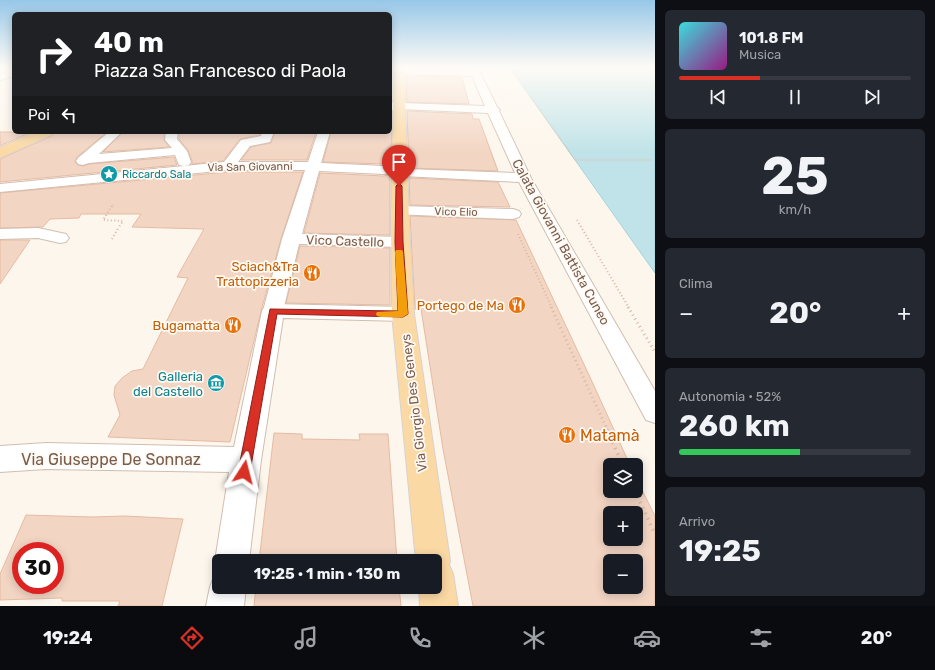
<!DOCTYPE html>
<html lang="it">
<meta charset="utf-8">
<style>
:root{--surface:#171b24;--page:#242831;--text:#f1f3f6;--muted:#9ea1a6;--line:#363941;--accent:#d93025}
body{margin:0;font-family:Rubik,sans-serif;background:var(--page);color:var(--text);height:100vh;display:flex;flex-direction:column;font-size:15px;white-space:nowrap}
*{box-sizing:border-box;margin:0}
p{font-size:13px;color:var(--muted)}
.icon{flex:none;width:22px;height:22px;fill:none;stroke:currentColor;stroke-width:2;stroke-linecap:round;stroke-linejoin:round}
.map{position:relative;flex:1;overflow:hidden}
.side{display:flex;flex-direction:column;gap:10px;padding:10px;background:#0d0f14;width:280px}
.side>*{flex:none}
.banner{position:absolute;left:12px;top:12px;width:380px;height:122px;border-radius:6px;box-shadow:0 2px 10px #0003;background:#202124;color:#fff;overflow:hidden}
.controls{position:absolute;left:603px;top:458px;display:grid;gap:8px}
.controls a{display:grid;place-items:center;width:40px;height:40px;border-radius:6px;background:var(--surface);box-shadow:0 2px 10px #0003;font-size:20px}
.speed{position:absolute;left:12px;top:542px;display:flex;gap:8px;font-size:20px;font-weight:700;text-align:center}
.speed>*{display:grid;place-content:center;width:52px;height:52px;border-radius:50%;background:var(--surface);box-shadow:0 2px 10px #0003;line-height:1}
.speed .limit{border:6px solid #d22;background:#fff;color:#111}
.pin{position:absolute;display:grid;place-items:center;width:34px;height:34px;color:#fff;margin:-41px -17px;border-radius:50% 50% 50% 0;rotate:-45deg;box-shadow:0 0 4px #0007}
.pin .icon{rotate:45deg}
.me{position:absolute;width:44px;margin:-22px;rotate:9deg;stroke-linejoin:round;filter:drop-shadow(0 0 3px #0008)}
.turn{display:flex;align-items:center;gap:14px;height:84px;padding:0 16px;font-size:18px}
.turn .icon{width:52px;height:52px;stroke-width:2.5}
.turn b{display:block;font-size:28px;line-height:34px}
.then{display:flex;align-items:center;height:38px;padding:0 16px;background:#0003;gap:8px;font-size:15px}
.big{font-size:30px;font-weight:700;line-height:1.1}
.side .widget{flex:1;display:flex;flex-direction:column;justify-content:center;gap:6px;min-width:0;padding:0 14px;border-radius:6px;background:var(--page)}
.side .dial{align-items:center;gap:0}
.dial b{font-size:52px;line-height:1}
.song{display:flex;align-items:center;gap:12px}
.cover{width:48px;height:48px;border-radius:6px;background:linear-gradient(135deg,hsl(180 70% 55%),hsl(310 70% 35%))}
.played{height:4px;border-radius:2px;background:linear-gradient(90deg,var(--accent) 35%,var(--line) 35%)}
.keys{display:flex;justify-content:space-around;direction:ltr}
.heat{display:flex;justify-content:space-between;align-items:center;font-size:22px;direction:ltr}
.charge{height:6px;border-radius:3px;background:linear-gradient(90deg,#34c759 52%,var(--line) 0)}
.trip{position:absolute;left:212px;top:554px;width:230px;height:40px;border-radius:6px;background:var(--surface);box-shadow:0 2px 10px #0003;font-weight:700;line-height:40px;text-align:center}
.menu{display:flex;height:64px;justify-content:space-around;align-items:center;background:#090b0e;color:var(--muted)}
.menu .icon{width:28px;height:28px}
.menu .current{color:var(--accent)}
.menu b{font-size:18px;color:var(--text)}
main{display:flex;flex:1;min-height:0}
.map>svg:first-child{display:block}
.water{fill:#bfe3e8;stroke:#a5d3da}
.building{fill:#f3d5c3;stroke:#e6bba3;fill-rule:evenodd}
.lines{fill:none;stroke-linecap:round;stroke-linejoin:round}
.pedestrian-casing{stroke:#d1beb0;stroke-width:2}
.minor-casing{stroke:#d1beb0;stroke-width:2}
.secondary-casing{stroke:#d6c0b0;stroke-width:2}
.primary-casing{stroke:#dad1cd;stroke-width:2}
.path-far3{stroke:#d9b8a5;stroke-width:1.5;stroke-dasharray:0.5 1.5;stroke-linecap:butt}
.path-far2{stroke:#d9b8a5;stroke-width:2;stroke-dasharray:1 2.5;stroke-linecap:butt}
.path-far1{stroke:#d9b8a5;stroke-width:3;stroke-dasharray:1 3.5;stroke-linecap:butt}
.path{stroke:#d9b8a5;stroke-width:3.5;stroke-dasharray:1.5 4.5;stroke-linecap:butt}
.pedestrian{fill:#fff;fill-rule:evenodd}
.minor{fill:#fff;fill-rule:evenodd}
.secondary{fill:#fff;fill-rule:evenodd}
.primary{fill:#fbd9a5;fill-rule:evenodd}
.route{fill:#d93025;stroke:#8d1f18}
.slow{fill:#f59e0b}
.labels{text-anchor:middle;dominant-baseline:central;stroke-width:3.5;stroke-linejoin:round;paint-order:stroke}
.far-street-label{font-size:11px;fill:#7a5c4d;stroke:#fffaf3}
.far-culture-label{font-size:11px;fill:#0d838f;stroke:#fffaf3;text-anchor:start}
.street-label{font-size:13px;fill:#7a5c4d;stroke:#fffaf3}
.food-label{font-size:13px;fill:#c56008;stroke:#fffaf3;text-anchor:end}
.culture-label{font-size:13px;fill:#0d838f;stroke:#fffaf3;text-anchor:end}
.near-food-label{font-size:16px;fill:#c56008;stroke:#fffaf3;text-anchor:start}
.near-street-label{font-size:16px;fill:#7a5c4d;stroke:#fffaf3}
</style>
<main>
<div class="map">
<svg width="655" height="606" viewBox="0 0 655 606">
<rect width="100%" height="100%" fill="#fdf6ec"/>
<path class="water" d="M510 68H655V273Z"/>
<g class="building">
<path d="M406 76 462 77 469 104 407 102Z"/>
<path d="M390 111H392L391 167 384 164 323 162 331 132H390Z"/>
<path d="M407 111 472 114 473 119H479L498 171 409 168Z"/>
<path d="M0 132H31L0 146Z"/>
<path d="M54 132H107L77 157 75 162 78 165 83 166 89 164 174 157 177 165 0 182V159L52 136Z"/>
<path d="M123 132H164V140L169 147 103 152Z"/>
<path d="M179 132H260V135L240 139 223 161 192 164V161L188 150 179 139Z"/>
<path d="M275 132H316L307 160H241L251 147 271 143Z"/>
<path d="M228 172H303L281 239 261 311 230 442 108 437 120 415 114 395 115 386 122 378 132 371 143 369 188 278 177 277 204 229 132 227 141 214H81L79 218 50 219 43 227 0 228V193Z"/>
<path d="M320 173 384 176 390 174V235L304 233Z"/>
<path d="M409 178 498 182 510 207 410 205Z"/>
<path d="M410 216 516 220 589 375 630 465H610V491H636V478L655 516V606H473L443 449 421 309H415ZM610 513H636V539H610ZM610 561H636V587H610Z"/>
<path d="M0 240H30L0 284Z"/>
<path d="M300 246 390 248V305L286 303Z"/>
<path d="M274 433 302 434V439L360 440 359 434H388L397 561H259Z"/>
<path d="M26 515 91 517 125 516 183 519 162 606H118L120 601H62V598L0 600V574ZM21 551H55V585H21Z"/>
<path d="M256 587H399L401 606H254Z"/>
</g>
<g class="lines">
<g class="pedestrian-casing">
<g id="pedestrian">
<path d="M398 68 469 70V68H478L497 107 500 110 499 111 531 178 655 391V423L646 420 519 182 402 176 400 173 402 170 407 169 515 173 488 113 401 109 395 106 401 103 485 106 472 76 399 74 394 71Z"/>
<path d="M109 132H122L99 154 172 148 165 140 166 132H178L177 139 187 151 191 162 189 165 184 166 224 162 241 140 261 136 262 132H274L270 142 250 146 238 162H308L318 132H330L321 163 384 166 389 167 391 170 389 173 384 174 319 171 302 234 399 237 405 238 408 242 405 246 399 247 299 244 283 311 280 316 273 318 266 316 263 311 282 239 305 170H228L0 192V184L184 166 179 165 175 155 89 163 83 165 78 164 76 161 78 158Z"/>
<path d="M399 206 513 209 519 211 521 214 519 217 513 219 393 214 391 211 393 208Z"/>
<path d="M38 228 66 234 69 238 66 242 60 243 38 238 0 239V229Z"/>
</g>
</g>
<g class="minor-casing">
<g id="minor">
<path d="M0 68H14V72L0 71Z"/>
<path d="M390 102 405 103 407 106 405 109 390 110Z"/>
<path d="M273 304 403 307 411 309 414 314 411 319 403 321 283 318 261 460 249 561H219V572L215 561 229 472 46 469 0 472V446L46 443 234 447 262 311 265 306Z"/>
<path d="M219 573V587H246L244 606H206L210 587 215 574Z"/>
</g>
</g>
<g class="secondary-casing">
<path id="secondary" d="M14 70V76L0 80V74Z"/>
</g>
<g class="primary-casing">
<g id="primary">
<path d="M394 68H404L409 222 414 314 450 561 449 565 453 574 458 606H420L419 587H435V561H416L392 314 391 222Z"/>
<path d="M35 132H53L51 135 0 158V148Z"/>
</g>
</g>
<g class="path-far3">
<path d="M510 68 575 160H651"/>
<path d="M112 207 114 204"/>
</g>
<g class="path-far2">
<path d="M112 206 103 220 123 221 119 227"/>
<path d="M577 220 629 308"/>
<path d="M518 234 552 308"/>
<path d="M112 239 119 227"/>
</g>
<g class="path-far1">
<path d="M551 307 611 438"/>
<path d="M628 307 655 352"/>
</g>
<g class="path">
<path d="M610 437 623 465"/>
<path d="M635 491 655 534"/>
</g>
<use href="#pedestrian" class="pedestrian"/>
<use href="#minor" class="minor"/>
<use href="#secondary" class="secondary"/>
<use href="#primary" class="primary"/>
</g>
<linearGradient id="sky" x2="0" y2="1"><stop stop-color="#97c7e8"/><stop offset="0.44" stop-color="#fefbf6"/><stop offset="1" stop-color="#fefbf6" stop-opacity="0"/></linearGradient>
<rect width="655" height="153" fill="url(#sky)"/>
<path class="route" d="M399 183 402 186 403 242 408 314 403 317 277 314 250 472 249 476 244 477 240 476 238 472 270 309 398 311 395 242 396 186Z"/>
<path class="slow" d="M396 250H402L403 252 408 314 403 317H381L377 316 376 314 377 312 398 311 395 252Z"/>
<defs>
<g id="sight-disc" transform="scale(0.9)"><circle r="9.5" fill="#0f9aa8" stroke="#fffaf3"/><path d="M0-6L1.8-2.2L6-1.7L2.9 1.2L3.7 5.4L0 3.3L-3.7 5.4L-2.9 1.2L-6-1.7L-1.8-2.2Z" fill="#fff"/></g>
<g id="restaurant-disc" transform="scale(0.9)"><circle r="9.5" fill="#e8710a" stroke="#fffaf3"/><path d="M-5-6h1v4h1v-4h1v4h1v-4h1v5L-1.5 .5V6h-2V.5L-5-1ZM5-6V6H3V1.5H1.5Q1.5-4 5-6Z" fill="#fff"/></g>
<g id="museum-disc" transform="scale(0.9)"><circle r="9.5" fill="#0f9aa8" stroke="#fffaf3"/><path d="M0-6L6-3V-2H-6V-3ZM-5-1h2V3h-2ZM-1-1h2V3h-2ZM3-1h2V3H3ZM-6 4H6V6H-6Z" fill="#fff"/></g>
</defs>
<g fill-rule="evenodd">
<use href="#sight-disc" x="109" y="174"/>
<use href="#restaurant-disc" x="312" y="273"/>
<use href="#restaurant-disc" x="517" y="305"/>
<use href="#restaurant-disc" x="233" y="325"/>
<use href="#museum-disc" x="216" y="383"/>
<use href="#restaurant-disc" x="567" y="435"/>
</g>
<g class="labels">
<g class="far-street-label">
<text transform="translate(250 167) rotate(-1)">Via San Giovanni</text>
<text transform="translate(456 212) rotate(1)">Vico Elio</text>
</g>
<g class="far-culture-label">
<text x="122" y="174">Riccardo Sala</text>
</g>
<g class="street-label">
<text transform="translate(345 241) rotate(2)">Vico Castello</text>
<text transform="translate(561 242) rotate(61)">Calata Giovanni Battista Cuneo</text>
<text transform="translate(414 403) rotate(-97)">Via Giorgio Des Geneys</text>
</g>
<g class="food-label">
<text x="299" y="266">Sciach&amp;Tra<tspan x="299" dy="15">Trattopizzeria</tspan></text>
<text x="504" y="305">Portego de Ma</text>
<text x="220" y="325">Bugamatta</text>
</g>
<g class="culture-label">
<text x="203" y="376">Galleria<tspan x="203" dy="15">del Castello</tspan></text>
</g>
<g class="near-food-label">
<text x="580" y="435">Matamà</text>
</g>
<g class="near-street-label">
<text x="111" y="459">Via Giuseppe De Sonnaz</text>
</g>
</g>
</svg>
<div class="controls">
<a><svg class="icon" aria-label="layers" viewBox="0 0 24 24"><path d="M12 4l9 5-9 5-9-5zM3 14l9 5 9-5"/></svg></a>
<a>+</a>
<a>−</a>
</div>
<div class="speed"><div class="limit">30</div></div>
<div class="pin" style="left:399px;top:186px;background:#d93025"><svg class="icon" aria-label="arrive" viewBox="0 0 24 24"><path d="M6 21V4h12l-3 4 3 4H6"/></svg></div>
<svg class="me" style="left:244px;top:472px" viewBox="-20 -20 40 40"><path d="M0-17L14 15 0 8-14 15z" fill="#d93025" stroke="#fff" stroke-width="4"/></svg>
<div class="trip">19:25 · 1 min · 130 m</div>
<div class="banner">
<div class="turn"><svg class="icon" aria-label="right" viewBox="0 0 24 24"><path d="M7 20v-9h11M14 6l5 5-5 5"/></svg><div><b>40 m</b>Piazza San Francesco di Paola</div></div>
<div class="then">Poi<svg class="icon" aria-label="left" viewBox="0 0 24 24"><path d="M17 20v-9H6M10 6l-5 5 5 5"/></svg></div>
</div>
</div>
<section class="side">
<div class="widget">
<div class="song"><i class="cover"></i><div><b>101.8 FM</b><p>Musica</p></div></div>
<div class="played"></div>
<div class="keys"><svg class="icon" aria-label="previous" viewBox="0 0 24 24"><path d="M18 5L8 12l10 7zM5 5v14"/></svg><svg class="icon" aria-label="pause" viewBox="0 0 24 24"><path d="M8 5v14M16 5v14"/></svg><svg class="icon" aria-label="next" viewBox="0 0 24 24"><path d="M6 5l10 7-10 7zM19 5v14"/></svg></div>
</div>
<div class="widget dial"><b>25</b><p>km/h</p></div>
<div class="widget"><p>Clima</p>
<div class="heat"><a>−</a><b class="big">20°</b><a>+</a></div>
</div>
<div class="widget"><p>Autonomia · 52%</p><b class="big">260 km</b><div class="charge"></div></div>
<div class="widget"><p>Arrivo</p><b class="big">19:25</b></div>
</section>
</main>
<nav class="menu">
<b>19:24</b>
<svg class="icon current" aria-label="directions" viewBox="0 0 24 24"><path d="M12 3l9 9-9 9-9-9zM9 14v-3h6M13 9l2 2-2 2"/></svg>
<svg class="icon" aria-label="music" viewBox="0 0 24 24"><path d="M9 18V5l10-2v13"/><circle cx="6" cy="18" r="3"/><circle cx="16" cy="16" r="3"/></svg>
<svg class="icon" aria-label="phone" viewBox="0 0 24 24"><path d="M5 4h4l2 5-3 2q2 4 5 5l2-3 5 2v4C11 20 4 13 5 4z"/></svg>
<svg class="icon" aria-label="climate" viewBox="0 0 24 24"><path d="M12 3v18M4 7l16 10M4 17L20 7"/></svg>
<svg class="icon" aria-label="car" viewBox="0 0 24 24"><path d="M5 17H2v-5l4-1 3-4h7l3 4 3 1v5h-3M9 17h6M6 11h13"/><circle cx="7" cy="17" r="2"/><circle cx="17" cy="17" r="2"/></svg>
<svg class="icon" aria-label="filters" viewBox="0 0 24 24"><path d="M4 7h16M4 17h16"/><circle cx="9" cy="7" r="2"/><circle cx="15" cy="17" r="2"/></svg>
<b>20°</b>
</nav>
